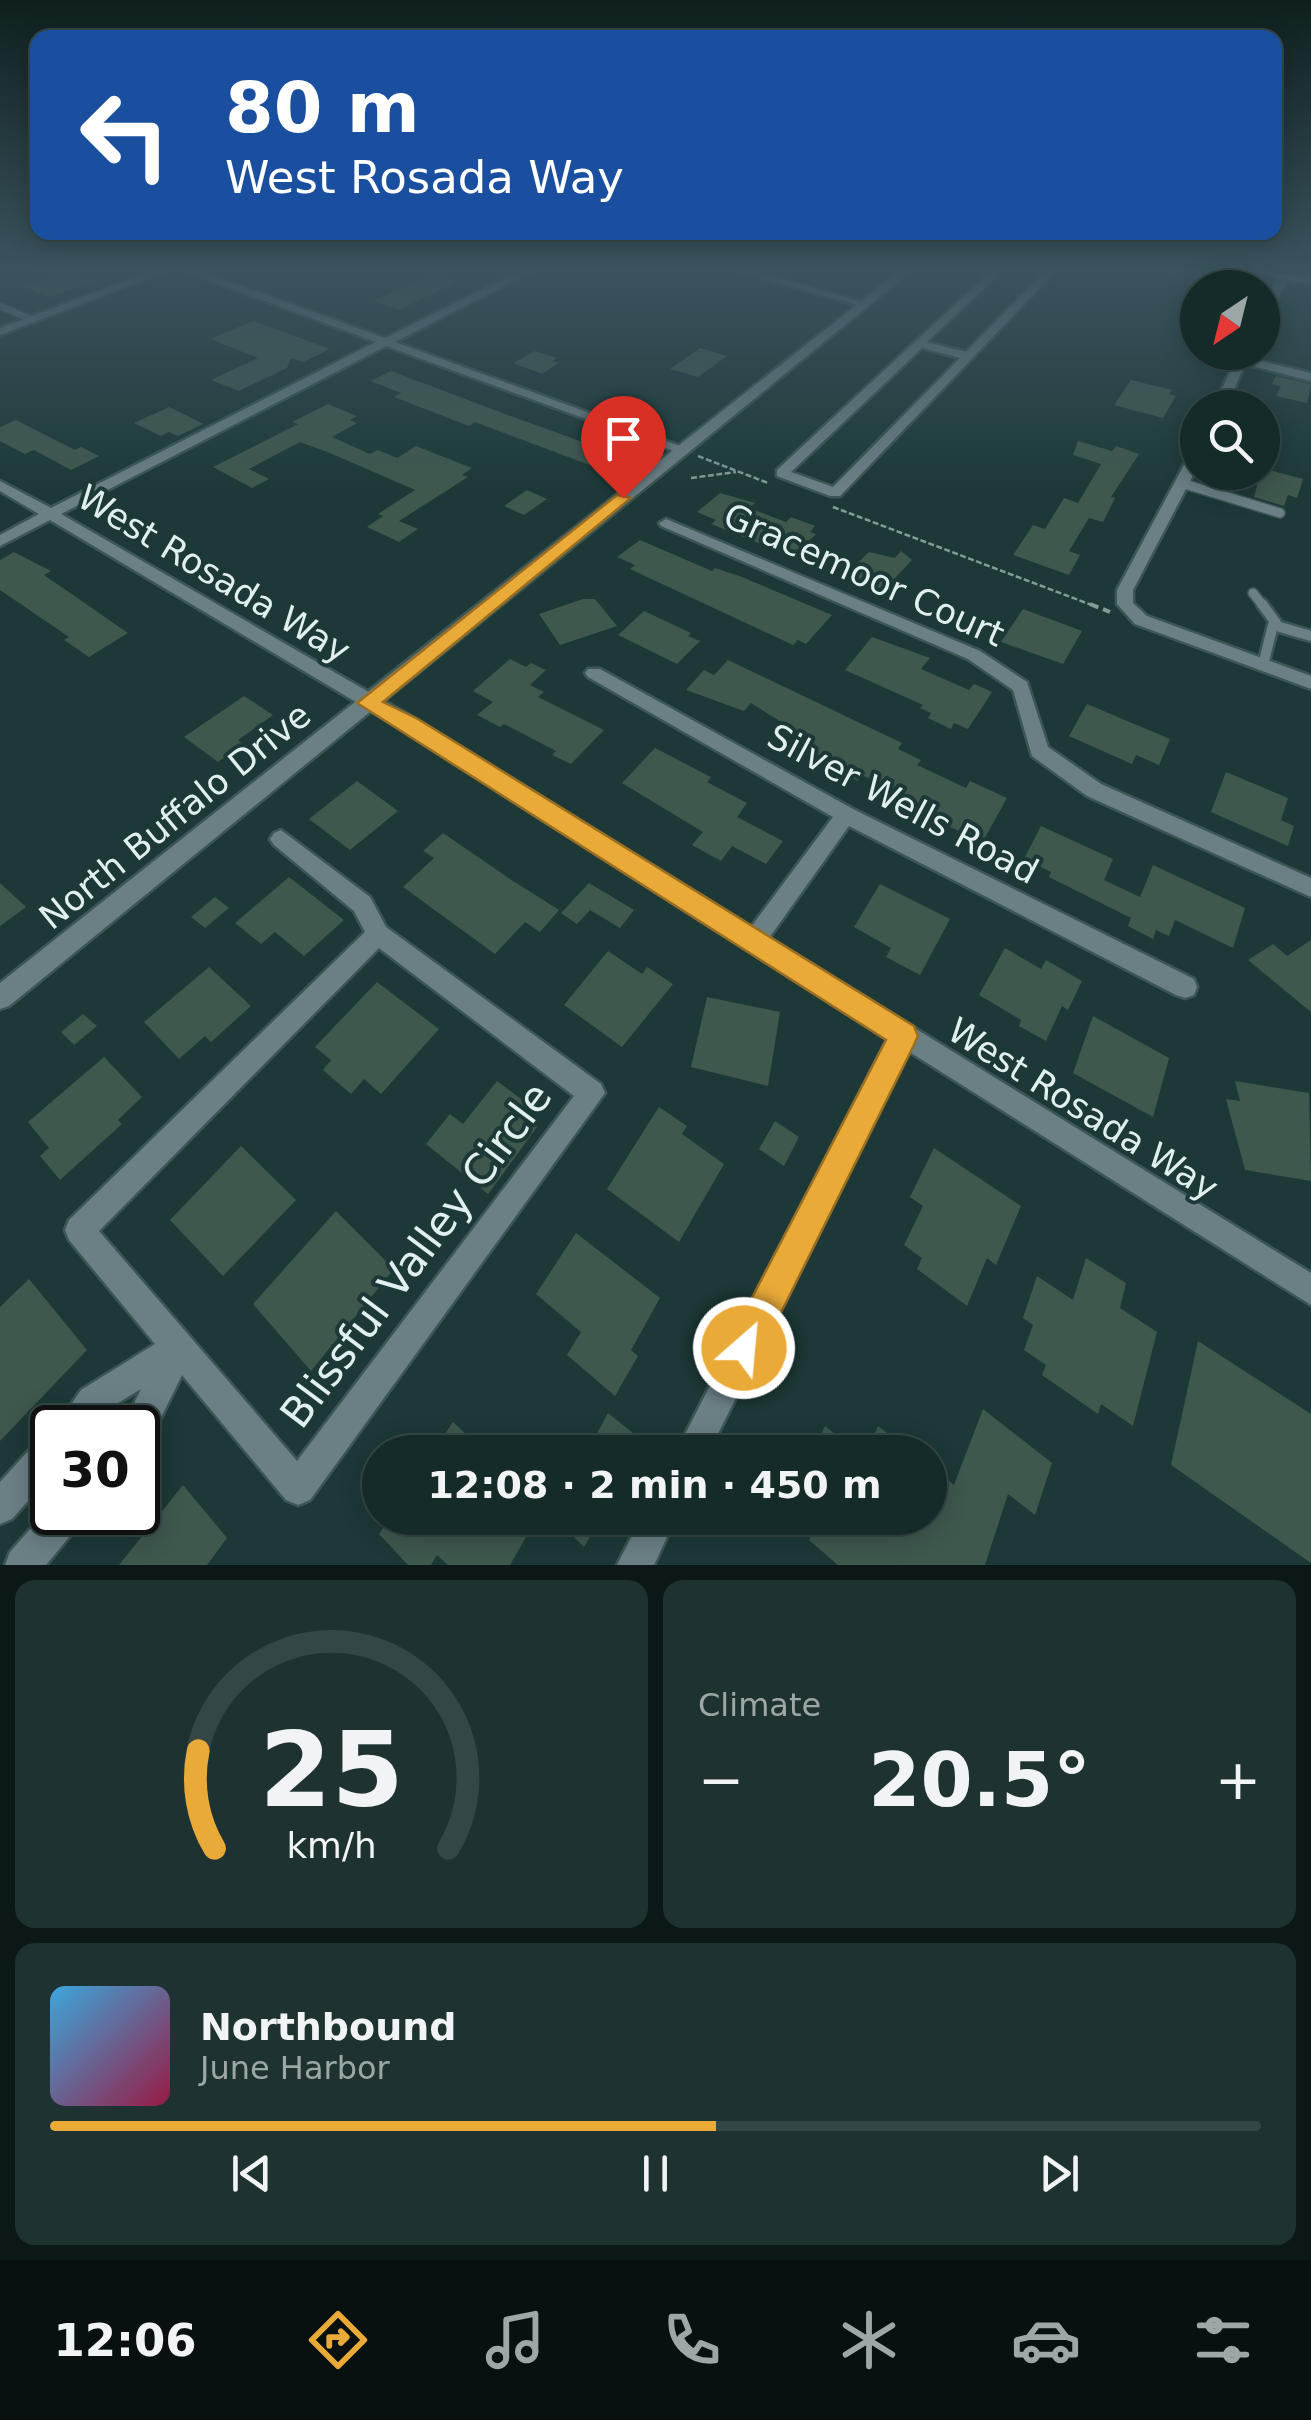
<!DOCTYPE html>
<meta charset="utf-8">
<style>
:root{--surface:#152b29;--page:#1e3331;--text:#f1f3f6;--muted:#9da7a8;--line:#344746;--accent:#eaaa38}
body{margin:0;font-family:"DejaVu Sans",sans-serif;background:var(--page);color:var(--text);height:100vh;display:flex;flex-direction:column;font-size:38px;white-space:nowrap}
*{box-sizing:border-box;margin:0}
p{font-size:32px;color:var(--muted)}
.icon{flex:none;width:55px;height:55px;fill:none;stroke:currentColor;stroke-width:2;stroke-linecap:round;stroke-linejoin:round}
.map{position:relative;height:1565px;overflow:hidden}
.sheet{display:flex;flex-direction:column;gap:15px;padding:15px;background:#0c1817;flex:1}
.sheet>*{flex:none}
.top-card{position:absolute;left:30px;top:30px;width:1252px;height:210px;border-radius:20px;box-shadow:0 5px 25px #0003,0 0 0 2px var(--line);background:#1a4fa0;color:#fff;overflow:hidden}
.needle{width:65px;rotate:215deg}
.controls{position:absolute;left:1180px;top:270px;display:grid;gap:20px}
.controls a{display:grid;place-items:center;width:100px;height:100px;border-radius:50%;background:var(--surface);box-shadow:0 5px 25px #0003,0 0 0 2px var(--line);font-size:50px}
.speed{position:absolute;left:30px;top:1405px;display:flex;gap:20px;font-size:50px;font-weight:700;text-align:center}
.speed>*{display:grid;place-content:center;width:130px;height:130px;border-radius:50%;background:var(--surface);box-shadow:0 5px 25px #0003,0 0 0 2px var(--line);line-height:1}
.speed .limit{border:5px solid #111;border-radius:15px;background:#fff;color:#111}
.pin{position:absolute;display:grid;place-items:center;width:85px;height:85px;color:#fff;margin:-102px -42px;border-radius:50% 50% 50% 0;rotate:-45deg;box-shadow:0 0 10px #0007}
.pin .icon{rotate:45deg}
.me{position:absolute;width:110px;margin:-55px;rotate:27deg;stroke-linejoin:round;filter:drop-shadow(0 0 8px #0008)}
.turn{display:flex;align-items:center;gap:35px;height:210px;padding:0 30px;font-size:45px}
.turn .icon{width:130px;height:130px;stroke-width:2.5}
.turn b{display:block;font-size:70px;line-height:85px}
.big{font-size:75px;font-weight:700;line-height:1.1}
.sheet .widget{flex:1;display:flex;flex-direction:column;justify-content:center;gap:15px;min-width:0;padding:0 35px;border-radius:20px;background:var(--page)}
.sheet .dial{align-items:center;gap:0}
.dial svg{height:260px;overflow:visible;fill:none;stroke:var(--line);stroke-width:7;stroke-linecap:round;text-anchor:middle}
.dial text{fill:var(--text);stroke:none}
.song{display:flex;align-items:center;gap:30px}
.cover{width:120px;height:120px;border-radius:15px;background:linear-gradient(135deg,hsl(200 70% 55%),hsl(340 70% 35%))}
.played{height:10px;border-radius:5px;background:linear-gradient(90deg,var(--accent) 55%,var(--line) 55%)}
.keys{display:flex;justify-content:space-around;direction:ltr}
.heat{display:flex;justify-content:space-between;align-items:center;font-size:55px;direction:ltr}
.sheet .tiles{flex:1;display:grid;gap:15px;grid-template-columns:1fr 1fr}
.widget:last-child{grid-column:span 2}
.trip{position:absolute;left:362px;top:1435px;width:585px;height:100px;border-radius:50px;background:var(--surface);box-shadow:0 5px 25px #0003,0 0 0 2px var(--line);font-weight:700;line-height:100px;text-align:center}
.tab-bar{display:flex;height:160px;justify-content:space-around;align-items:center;background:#081110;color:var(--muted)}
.tab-bar .icon{width:70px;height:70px}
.tab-bar .current{color:var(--accent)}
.tab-bar b{font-size:45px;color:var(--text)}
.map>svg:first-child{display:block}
.building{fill:#3e584e}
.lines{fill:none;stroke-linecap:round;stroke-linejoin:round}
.service-far2-casing{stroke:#3b5654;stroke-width:9}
.service-far1-casing{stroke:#3b5654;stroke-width:12}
.service-casing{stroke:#3b5654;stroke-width:15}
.minor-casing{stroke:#3b5654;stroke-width:5}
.tertiary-casing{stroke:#3b5654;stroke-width:5}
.secondary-casing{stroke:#3b5654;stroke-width:5}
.path-far1{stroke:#859b99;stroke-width:2.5;stroke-dasharray:6 2.5;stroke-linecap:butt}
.path{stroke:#859b99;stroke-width:4;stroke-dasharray:9 5;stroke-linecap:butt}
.service-far2{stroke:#6b8085;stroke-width:6}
.service-far1{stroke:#6b8085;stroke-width:9}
.service{stroke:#6b8085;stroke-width:10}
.minor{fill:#6b8085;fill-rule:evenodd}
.tertiary{fill:#6b8085;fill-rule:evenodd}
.secondary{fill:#89abb4;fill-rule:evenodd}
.route{fill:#eaaa38;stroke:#986e24;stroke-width:2.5}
.labels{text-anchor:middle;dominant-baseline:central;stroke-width:8;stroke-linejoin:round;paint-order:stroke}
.street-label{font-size:35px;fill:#e0f0ef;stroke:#1c3937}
.near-street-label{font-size:42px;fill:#e0f0ef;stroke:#1c3937}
</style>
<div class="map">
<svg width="1311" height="1565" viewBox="0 0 1311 1565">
<rect width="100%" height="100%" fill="#1c3937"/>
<g class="building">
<path d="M65 272 94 282 48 297 22 286Z"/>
<path d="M432 274 457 282 399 310 373 301Z"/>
<path d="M253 321 330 349 303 362 291 358 287 368 239 391 211 380 258 358 210 339Z"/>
<path d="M700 348 727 356 698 377 670 369Z"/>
<path d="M535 351 557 358 552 361 559 363 542 374 513 363Z"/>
<path d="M391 371 511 416 613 453 595 467 475 422 469 426 394 397 401 393 371 381Z"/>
<path d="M1276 376 1311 384 1307 403 1276 396 1281 386 1272 384Z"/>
<path d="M1131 380 1172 390 1169 394 1176 396 1163 418 1114 405Z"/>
<path d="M328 404 357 416 350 420 357 423 332 437 370 454 378 450 397 458 416 446 472 468 462 475 468 477 399 521 418 529 399 542 367 527 383 516 378 514 415 490 330 453 300 442 249 469 269 479 252 488 213 467 298 424 292 422Z"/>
<path d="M169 407 188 416 203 424 178 436 169 432 161 436 134 423Z"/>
<path d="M16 420 75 450 81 447 99 456 71 470 34 450 25 454 0 441V427Z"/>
<path d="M1078 441 1112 451 1116 446 1139 454 1111 497 1115 498 1103 522 1089 518 1069 551 1080 555 1069 575 1013 555 1033 525 1045 529 1064 498 1078 503 1101 464 1073 455Z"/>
<path d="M1262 468 1303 479 1297 498 1288 495 1284 506 1254 497Z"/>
<path d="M527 490 547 499 524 515 504 506Z"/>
<path d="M720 493 755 503 749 508 786 522 791 517 815 526 810 532 816 534 793 557 711 524 716 520 697 512Z"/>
<path d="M640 540 712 571 715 568 742 577 832 615 806 644 798 640 793 645 630 569 635 565 617 557Z"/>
<path d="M901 551 912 560 880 594 865 588 870 583 847 573 869 552 895 558Z"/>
<path d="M14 552 51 571 44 575 128 633 89 657 64 640 69 637 0 590V560Z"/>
<path d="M583 599H595L617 626 560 645 539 614Z"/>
<path d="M1023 609 1082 631 1063 664 1001 642Z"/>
<path d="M644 611 691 633 688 636 700 641 677 664 618 635Z"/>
<path d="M872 637 930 658 921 669 969 690 974 684 992 692 968 729 954 723 951 729 928 718 931 713 920 708 923 705 845 670Z"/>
<path d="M510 659 526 667 531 663 546 670 530 685 544 692 538 697 604 730 571 764 552 755 556 751 504 724 500 727 477 715 493 702 473 691Z"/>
<path d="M728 660 902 743 898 749 921 760 917 765 966 788 970 781 1007 798 983 841 919 814 924 806 862 775 858 781 789 744 799 733 751 703 744 711 686 690 704 670 714 675Z"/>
<path d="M244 696 273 715 238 740 243 744 218 762 184 737Z"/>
<path d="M1087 704 1170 739 1159 765 1136 755 1132 764 1069 736Z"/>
<path d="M655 748 711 777 707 782 747 803 737 817 783 841 766 864 732 846 721 861 692 845 703 832 622 783Z"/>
<path d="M1226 772 1288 798 1281 820 1294 826 1288 846 1211 812Z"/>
<path d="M357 781 398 811 350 850 309 819Z"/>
<path d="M1041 826 1113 859 1104 880 1140 897 1153 865 1245 908 1233 948 1175 920 1169 936 1156 930 1153 939 1128 926 1131 918 1049 877 1051 872 1024 859Z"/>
<path d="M443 833 510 879 559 910 540 932 525 922 495 954 403 887 434 858 423 851Z"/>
<path d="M289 877 344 920 304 956 275 932 261 944 235 923Z"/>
<path d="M0 883 26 907 0 926Z"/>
<path d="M589 883 634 910 620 928 590 910 577 924 561 913Z"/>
<path d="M880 884 950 919 920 975 886 957 891 948 854 927Z"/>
<path d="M215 897 229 908 205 928 191 917Z"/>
<path d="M1311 940V1012L1248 960 1273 944 1287 956Z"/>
<path d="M1005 948 1041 969 1046 960 1082 981 1068 1010 1062 1006 1046 1041 1019 1026 1021 1020 979 995Z"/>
<path d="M608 951 642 974 647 967 673 984 622 1047 564 1005Z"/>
<path d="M209 967 251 1006 211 1042 205 1036 179 1059 144 1022Z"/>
<path d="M377 982 439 1029 381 1094 364 1079 351 1094 323 1070 331 1060 315 1047Z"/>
<path d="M707 997 780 1012 768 1086 691 1067Z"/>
<path d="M83 1014 97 1026 74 1045 61 1032Z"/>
<path d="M1093 1016 1169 1058 1153 1117 1073 1073Z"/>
<path d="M104 1057 142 1097 118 1120 122 1124 60 1180 40 1156 49 1148 28 1122Z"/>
<path d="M497 1081 532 1107 524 1117 537 1127 488 1194 426 1144 450 1114 463 1124Z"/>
<path d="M1235 1081 1309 1093 1311 1181 1245 1170 1226 1099 1240 1101Z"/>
<path d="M659 1107 687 1126 682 1134 724 1164 679 1242 607 1189Z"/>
<path d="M775 1121 799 1137 784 1166 759 1149Z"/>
<path d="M241 1146 296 1200 223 1276 170 1220Z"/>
<path d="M934 1148 1021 1206 996 1265 987 1258 967 1306 917 1269 922 1258 904 1245 923 1206 910 1197Z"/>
<path d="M336 1211 394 1269 311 1371 253 1304Z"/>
<path d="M576 1233 660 1298 631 1350 638 1356 615 1396 567 1355 581 1332 536 1294Z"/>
<path d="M1086 1258 1126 1283 1120 1308 1157 1332 1133 1426 1101 1404 1098 1414 1042 1375 1046 1365 1024 1350 1033 1325 1023 1318 1037 1276 1073 1300Z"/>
<path d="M29 1279 87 1350 0 1441V1307Z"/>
<path d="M1198 1341 1311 1414V1563L1171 1465Z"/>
<path d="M983 1409 1052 1463 1035 1515 1008 1494 985 1565H838L809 1540 819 1518H930V1466L954 1485Z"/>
<path d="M608 1413 638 1437 630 1452H587Z"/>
<path d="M453 1422 485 1452H433Z"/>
<path d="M825 1426 857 1452H813Z"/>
<path d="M878 1426 912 1452H867Z"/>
<path d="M183 1485 227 1538 207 1565H119Z"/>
<path d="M390 1518H537L510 1565H448L437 1555 431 1565H408L379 1534Z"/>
<path d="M555 1518H601L584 1547Z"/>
</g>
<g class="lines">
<g class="service-far2-casing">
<path id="service-far2" d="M0 306 33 320"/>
</g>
<g class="service-far1-casing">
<g id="service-far1">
<path d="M1181 483 1211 492 1234 484 1238 472"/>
<path d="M1211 492 1280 513"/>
<path d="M1253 593 1264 607"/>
</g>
</g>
<g class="service-casing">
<g id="service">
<path d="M1262 604 1276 623"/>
<path d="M1263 665 1273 625 1311 636"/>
</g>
</g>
<g class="minor-casing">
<g id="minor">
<path d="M149 272H164L0 335V328Z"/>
<path d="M187 272H202L385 338 518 272H531L395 342 691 450 679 453 386 346 61 514 417 720 751 927 833 817 588 677 585 673 588 669H600L853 809 1194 979 1197 987 1194 995 1185 998 1176 995 849 826 769 938 1311 1273V1305L908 1051 709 1452H676L888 1038 403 730 50 520 0 546V535L39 514 0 491V481L51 508 376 342Z"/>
<path d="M739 272H757L870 304 865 307Z"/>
<path d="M990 272H1001L927 342 966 352 1044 272H1055L840 496H830L777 476V470ZM922 348 960 358 833 487 791 472Z"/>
<path d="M1281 274 1290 276 1267 319 1262 322V308Z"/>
<path d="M1239 352H1251L1248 358 1311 373V381L1245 364 1226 408H1213Z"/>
<path d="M1198 448V466L1133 590V603L1147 616 1311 676V689L1135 624 1117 604V590L1191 452Z"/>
<path d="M666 519 980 651 1027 682 1048 747 1101 784 1311 878V897L1087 796 1032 756 1013 690 968 659 661 526 659 523Z"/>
<path d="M281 830 370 897 386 927 601 1084 605 1093 310 1500 298 1505 286 1500 182 1375 150 1440 138 1444V1428H122L141 1389 103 1412 92 1428H55L81 1390 155 1344 69 1240 65 1230 69 1220 365 932 354 911 274 845 270 839 274 833ZM379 948 574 1096 297 1461 99 1231Z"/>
<path d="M52 1433V1474L12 1519 0 1524V1482L40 1438Z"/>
<path d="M52 1504V1512H85L80 1524 46 1565H5L10 1552Z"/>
<path d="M641 1518H676L654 1565H617Z"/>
</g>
</g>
<g class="tertiary-casing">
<path id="tertiary" d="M898 272H910L9 1006 0 1009V983Z"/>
</g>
<g class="secondary-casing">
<path id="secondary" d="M1264 272 1311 278V284L1265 274Z"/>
</g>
<g class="path-far1">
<path d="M698 456 768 483"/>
<path d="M691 478 736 472"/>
<path d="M833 507 1097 607"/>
</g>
<path class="path" d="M1090 604 1110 612"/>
<use href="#service-far2" class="service-far2"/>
<use href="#service-far1" class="service-far1"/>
<use href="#service" class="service"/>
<use href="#minor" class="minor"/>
<use href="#tertiary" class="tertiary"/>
<use href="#secondary" class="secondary"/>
</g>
<linearGradient id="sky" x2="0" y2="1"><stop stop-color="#0f1f1e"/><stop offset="0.55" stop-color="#3a545e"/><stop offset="1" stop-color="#3a545e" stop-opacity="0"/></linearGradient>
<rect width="1311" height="491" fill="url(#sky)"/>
<path class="route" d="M617 495 631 498 383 702 418 719 914 1026 918 1036 914 1045 757 1361 744 1366 732 1361 727 1348 732 1336 886 1040 357 703Z"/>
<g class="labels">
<g class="street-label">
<text transform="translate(214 574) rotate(31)">West Rosada Way</text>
<text transform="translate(864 575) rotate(24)">Gracemoor Court</text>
<text transform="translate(903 804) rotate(28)">Silver Wells Road</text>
<text transform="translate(175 816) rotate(-39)">North Buffalo Drive</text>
<text transform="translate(1083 1109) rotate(32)">West Rosada Way</text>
</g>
<g class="near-street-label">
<text transform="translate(416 1255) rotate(-53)">Blissful Valley Circle</text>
</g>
</g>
</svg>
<div class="controls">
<a><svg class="needle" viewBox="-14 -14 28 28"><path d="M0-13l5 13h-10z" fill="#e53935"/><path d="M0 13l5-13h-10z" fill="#9da7a8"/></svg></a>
<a><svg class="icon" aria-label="search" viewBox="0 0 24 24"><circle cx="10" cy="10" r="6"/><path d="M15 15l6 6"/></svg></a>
</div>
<div class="speed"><div class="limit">30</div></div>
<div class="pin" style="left:623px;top:498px;background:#d93025"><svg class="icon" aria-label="arrive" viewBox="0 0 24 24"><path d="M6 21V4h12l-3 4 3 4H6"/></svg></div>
<svg class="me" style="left:744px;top:1348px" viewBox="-20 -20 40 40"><circle r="17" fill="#eaaa38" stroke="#fff" stroke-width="3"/><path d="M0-11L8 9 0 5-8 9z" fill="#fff"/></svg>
<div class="trip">12:08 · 2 min · 450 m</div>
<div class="top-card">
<div class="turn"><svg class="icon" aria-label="left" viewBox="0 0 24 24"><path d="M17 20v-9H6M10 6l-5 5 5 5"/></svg><div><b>80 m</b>West Rosada Way</div></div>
</div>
</div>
<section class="sheet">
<div class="tiles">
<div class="widget dial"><svg viewBox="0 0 100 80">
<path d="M14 69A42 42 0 1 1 86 69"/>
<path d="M14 69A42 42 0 0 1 9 39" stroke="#eaaa38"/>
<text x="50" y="56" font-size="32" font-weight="700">25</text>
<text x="50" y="72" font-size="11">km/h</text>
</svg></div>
<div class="widget"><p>Climate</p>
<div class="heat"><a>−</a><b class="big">20.5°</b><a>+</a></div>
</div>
<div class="widget">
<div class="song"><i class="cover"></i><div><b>Northbound</b><p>June Harbor</p></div></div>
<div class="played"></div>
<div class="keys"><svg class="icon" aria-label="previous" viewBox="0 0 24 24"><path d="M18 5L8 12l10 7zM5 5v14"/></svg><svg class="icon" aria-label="pause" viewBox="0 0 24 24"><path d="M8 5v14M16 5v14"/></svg><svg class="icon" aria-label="next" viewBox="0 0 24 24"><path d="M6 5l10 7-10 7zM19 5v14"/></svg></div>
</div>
</div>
</section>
<nav class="tab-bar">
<b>12:06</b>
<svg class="icon current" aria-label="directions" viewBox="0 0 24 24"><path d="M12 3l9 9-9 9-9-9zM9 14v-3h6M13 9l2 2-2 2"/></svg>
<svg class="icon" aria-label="music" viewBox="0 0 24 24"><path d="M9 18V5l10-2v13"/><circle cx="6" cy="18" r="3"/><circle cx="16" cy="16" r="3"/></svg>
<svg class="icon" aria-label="phone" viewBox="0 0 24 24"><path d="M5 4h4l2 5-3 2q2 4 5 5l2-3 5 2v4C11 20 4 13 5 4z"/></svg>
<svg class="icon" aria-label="climate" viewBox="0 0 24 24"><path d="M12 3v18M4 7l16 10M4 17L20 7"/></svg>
<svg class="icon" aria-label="car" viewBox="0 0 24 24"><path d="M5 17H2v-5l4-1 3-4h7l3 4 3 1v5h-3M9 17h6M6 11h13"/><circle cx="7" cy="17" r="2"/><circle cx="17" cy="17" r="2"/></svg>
<svg class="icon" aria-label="filters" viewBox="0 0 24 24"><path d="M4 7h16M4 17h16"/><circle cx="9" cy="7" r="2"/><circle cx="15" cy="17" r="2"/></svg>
</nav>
